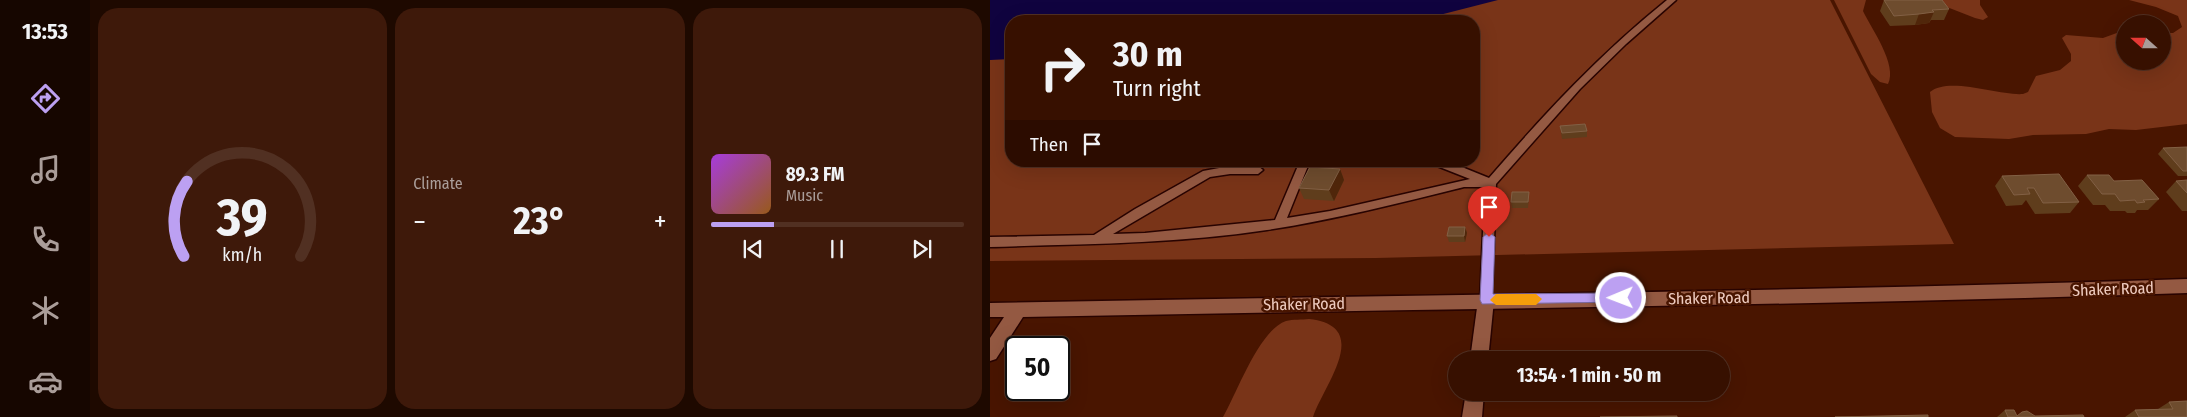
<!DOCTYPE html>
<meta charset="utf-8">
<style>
:root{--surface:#371000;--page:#3e190a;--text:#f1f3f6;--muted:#aa9d99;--line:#513022;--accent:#bca0f2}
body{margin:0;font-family:"Fira Sans Condensed",sans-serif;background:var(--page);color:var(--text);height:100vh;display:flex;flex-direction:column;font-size:19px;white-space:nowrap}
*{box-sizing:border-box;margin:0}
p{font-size:16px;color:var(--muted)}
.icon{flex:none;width:28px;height:28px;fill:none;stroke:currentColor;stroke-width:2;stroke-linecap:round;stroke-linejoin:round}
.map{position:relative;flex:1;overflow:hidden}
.sheet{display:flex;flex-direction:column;gap:8px;padding:8px;background:#1e0900;width:900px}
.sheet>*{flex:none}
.banner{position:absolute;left:15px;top:15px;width:475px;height:152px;border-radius:20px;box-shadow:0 5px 20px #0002,0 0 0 1px var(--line);background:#371000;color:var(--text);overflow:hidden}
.needle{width:32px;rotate:291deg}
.controls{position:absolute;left:1126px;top:15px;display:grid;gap:10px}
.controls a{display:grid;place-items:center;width:55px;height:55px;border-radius:50%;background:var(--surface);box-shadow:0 5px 20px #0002,0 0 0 1px var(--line);font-size:25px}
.speed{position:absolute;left:15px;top:336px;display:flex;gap:10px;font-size:25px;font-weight:700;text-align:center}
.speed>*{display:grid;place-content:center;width:65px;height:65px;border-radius:50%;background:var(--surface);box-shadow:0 5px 20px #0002,0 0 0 1px var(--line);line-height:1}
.speed .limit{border:2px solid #111;border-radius:8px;background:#fff;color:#111}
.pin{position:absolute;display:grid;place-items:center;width:42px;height:42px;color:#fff;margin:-51px -21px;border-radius:50% 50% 50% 0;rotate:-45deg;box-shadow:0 0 5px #0007}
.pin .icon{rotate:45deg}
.me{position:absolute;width:55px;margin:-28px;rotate:269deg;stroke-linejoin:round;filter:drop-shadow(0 0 4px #0008)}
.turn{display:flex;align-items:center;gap:18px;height:105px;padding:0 25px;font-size:22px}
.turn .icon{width:65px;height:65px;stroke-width:2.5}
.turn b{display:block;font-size:35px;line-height:42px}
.then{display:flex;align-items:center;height:48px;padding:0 25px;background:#0003;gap:10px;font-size:19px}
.big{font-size:38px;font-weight:700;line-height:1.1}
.sheet .widget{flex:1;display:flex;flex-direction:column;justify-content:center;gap:8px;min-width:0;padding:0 18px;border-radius:20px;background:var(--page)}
.sheet .dial{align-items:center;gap:0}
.dial svg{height:130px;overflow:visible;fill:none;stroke:var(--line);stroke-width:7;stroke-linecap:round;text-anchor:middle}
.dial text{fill:var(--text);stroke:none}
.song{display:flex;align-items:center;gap:15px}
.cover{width:60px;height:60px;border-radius:8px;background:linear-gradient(135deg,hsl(280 70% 55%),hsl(30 70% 35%))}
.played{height:5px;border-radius:2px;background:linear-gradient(90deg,var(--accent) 25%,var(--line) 25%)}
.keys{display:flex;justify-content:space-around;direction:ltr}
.heat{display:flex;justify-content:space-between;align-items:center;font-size:28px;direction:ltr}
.sheet .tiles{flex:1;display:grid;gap:8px;grid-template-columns:repeat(3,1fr)}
.trip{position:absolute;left:458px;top:351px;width:282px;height:50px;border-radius:25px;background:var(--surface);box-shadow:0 5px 20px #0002,0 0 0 1px var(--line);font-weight:700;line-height:50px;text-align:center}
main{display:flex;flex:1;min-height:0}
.tabs{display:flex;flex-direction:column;width:90px;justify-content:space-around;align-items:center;background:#160600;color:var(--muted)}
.tabs .icon{width:35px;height:35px}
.tabs .active{color:var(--accent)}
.tabs b{font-size:22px;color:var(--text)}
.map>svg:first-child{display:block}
.green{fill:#793418;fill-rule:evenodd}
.water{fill:#10033f}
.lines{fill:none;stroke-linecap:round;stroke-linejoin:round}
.lane-casing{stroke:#280300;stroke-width:3}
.street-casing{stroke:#280300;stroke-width:3}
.secondary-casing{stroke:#280300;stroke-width:3}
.lane{fill:#945942;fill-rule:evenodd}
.street{fill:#945942;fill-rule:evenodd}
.secondary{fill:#945942;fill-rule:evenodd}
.wall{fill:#5f3d1c}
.shaded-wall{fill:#50260a}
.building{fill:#6e4c2e;stroke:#826045}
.route{fill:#bca0f2;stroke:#7a689d}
.slow{fill:#f59e0b}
.labels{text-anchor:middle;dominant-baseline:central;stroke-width:5;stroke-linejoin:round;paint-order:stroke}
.street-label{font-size:16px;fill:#efccc0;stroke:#491500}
</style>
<main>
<nav class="tabs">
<b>13:53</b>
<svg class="icon active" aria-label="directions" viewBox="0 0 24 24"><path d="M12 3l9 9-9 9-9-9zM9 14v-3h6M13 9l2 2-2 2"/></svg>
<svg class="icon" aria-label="music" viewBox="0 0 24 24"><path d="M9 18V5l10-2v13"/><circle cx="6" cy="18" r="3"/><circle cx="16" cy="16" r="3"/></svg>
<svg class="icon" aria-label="phone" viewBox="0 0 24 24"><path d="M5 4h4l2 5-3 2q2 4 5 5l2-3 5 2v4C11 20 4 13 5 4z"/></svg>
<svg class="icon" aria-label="climate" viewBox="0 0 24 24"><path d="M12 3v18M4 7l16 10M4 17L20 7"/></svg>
<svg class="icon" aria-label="car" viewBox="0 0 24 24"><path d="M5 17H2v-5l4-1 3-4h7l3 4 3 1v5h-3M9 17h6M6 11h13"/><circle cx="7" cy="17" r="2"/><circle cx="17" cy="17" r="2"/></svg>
</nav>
<section class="sheet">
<div class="tiles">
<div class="widget dial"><svg viewBox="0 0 100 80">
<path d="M14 69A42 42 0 1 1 86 69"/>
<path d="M14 69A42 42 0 0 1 16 23" stroke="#bca0f2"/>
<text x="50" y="56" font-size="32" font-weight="700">39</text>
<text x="50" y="72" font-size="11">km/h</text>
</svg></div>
<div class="widget"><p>Climate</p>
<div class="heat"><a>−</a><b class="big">23°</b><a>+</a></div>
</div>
<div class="widget">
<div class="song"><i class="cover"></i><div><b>89.3 FM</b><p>Music</p></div></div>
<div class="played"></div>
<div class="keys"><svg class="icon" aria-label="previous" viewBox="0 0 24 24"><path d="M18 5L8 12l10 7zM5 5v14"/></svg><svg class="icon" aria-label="pause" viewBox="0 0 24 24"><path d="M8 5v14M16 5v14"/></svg><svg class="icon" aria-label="next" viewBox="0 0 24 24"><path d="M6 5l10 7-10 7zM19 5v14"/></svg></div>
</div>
</div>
</section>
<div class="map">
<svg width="1197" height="417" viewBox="0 0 1197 417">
<rect width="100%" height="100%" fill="#491500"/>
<g class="green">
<path d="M0 0H840L964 244 386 258 0 261ZM21 21H484V161H21Z"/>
<path d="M844 0H876L873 11C881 28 908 65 898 84L890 82 881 74Z"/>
<path d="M939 0H990V5L998 17 993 20 985 18Z"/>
<path d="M1139 0H1197V124L1146 130 1119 129 1096 134 1043 135 1019 139 965 137 950 128 942 112 940 92C959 76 1010 96 1033 94L1038 92 1046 76 1070 70 1081 61V54L1072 38 1076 35 1113 38 1135 30V61H1172L1173 33H1183L1192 27 1188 16 1166 7Z"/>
<path d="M319 319C384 326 333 386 323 417H233C247 393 269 330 296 321 303 319 312 320 319 319Z"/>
</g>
<path class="water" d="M0 0H508L426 21H21V59L0 60Z"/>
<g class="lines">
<g class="lane-casing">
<path id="lane" d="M677 0H686L636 44 590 89 506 184 502 300 500 304 496 305 492 304 490 300 495 187H474C409 203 343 220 277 230 186 244 92 244 0 247V237L104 235 145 209 213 171 240 166H268L273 170 268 174H240L220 177 123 234 155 233 285 220 310 161H320L297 218 340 211 480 179 442 164 441 161H457L499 178C554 114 611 53 677 0Z"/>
</g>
<g class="street-casing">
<g id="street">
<path d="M496 293 502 295 504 300 498 360H480L488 300 490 295Z"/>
<path d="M476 392H494L492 417H472Z"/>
</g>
</g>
<g class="secondary-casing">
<path id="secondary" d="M1197 279V293C809 306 421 309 33 317L6 359 0 361V338L14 317H0V303C399 295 798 292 1197 279Z"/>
</g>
<use href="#lane" class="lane"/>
<use href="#street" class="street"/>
<use href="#secondary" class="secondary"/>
</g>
<g class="wall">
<path d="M894 0 959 9 954 20H941L939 23 925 25 900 26 890 11Z"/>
<path d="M570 126 597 131V137L572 139Z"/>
<path d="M1173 148H1197V176H1188L1168 154Z"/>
<path d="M350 169 354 180 344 201 314 199 309 188Z"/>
<path d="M1097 175 1169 199 1158 210H1147L1145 213H1137L1135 211H1120L1115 205H1103L1088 186Z"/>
<path d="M1012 176 1089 202 1080 213 1045 214 1036 200 1032 205 1016 206 1005 186Z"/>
<path d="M1197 180V211H1192L1176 192 1186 181Z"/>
<path d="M539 198 538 208H522L521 202Z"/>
<path d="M475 227 477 233 475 242H459L457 236Z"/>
<path d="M1179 402 1197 417H1135L1145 410 1168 409Z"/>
<path d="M1015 410 1027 416 1094 417H1007Z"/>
</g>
<g class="shaded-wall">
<path d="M944 12 939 23 925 25 929 14Z"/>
<path d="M350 169 354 180 344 201 339 190Z"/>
<path d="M475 227 477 233 475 242 474 236Z"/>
</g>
<g class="building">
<path d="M894 0H952L959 9 942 10 944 12 929 14 904 16Z"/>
<path d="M595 124 597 131 572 133 570 126Z"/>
<path d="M1197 147V171H1193L1173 148Z"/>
<path d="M320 167 350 169 339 190 309 188Z"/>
<path d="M1069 174 1089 202 1053 203 1044 188H1037L1040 194 1024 195 1012 176Z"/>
<path d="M1097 175H1119L1124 181 1152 180 1169 199 1153 200 1155 202 1147 203 1145 200 1130 201 1125 194H1112Z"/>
<path d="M1197 180V193L1186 181Z"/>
<path d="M522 192H539L538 202H521Z"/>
<path d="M459 227H475L474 236H457Z"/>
<path d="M1197 401V417H1149L1145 410 1183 409 1179 402Z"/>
<path d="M1015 410H1024L1027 416 1032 412 1037 411 1045 416 1093 415 1094 417H1018Z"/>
<path d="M938 415V417H845Z"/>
<path d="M687 416V417H610Z"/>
</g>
<path class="route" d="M499 232 505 237 503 294 631 293 635 295 637 298 635 302 492 304 490 300 493 237Z"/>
<path class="slow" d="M506 294H546L552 299 546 305H506L500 300Z"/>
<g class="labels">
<g class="street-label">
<text transform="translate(1123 289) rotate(-2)">Shaker Road</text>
<text transform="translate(719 298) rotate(-1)">Shaker Road</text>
<text transform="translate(314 304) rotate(-1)">Shaker Road</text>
</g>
</g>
</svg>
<div class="controls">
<a><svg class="needle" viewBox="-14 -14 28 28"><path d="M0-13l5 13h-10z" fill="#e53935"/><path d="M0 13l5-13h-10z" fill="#aa9d99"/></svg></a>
</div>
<div class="speed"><div class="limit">50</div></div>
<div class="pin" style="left:499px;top:237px;background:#d93025"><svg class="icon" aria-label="arrive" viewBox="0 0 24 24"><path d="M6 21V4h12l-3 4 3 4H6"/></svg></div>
<svg class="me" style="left:631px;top:298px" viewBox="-20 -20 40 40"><circle r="17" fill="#bca0f2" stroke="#fff" stroke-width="3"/><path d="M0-11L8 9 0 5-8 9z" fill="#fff"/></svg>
<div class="trip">13:54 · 1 min · 50 m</div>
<div class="banner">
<div class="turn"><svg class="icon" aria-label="right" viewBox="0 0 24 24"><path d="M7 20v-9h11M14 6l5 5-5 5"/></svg><div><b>30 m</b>Turn right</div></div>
<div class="then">Then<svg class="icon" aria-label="arrive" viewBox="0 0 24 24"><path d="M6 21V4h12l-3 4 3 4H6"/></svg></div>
</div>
</div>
</main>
